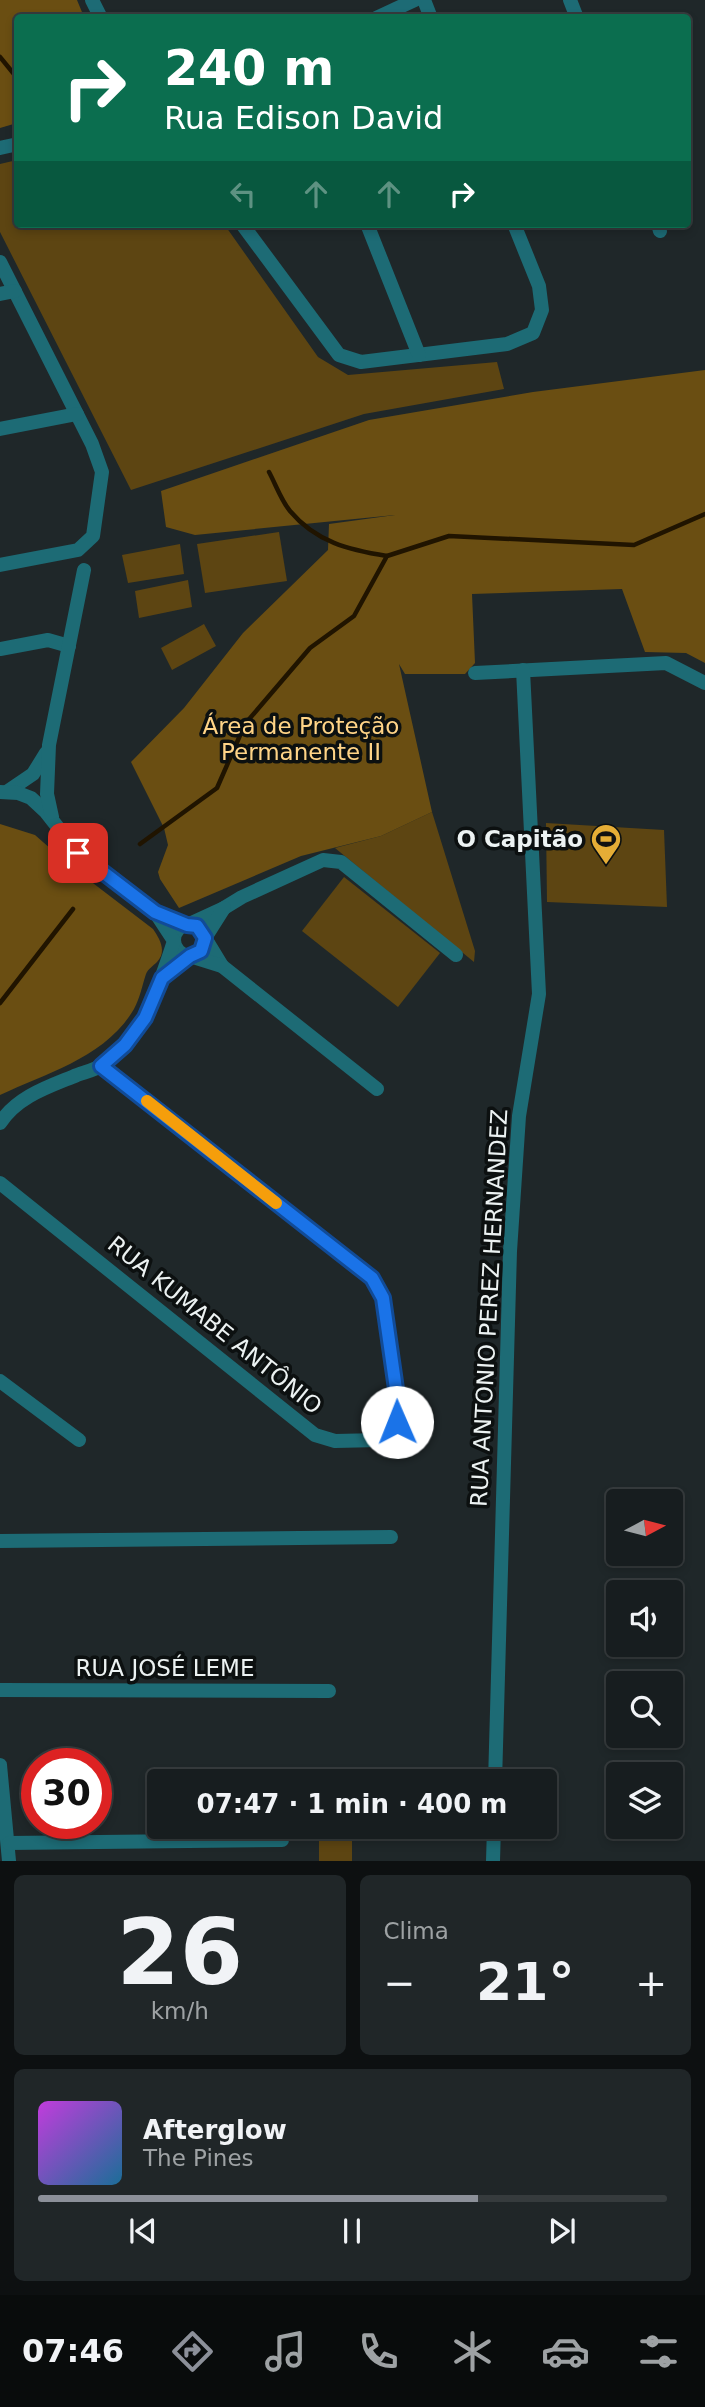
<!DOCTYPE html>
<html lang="pt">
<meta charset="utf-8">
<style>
:root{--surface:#171d1f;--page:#202628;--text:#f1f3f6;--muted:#9ea2a4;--line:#363b3d;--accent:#8c9099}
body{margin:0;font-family:"DejaVu Sans",sans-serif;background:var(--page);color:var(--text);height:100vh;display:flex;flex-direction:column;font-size:26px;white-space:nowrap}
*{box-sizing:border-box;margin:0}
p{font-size:23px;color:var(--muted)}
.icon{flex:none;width:38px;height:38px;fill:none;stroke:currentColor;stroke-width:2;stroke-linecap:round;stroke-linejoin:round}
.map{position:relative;height:1861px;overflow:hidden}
.side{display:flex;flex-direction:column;gap:14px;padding:14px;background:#0d1011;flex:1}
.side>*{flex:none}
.guide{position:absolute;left:14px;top:14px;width:677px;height:214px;border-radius:7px;box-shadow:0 4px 10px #0003,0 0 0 2px var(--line);background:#0b6e4f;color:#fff;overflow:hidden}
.needle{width:46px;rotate:83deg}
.controls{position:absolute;left:606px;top:1489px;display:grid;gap:14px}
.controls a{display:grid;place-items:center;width:77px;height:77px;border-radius:7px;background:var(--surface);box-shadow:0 4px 10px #0003,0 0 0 2px var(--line);font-size:35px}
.speed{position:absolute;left:21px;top:1748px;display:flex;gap:14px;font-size:35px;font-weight:700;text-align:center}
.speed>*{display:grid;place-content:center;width:91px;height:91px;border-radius:50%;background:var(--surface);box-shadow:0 4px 10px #0003,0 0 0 2px var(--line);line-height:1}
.speed .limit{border:10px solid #d22;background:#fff;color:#111}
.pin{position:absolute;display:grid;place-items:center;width:60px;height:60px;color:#fff;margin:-30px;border-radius:14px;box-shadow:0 4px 10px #0006}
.me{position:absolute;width:77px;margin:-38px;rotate:359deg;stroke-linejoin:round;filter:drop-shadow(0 0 5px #0008)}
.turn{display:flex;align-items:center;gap:24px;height:147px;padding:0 35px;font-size:32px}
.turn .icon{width:91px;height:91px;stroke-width:2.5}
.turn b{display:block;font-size:49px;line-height:60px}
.lanes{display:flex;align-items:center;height:66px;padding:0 35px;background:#0003;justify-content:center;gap:35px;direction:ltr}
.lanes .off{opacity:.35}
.big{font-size:52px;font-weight:700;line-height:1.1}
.side .card{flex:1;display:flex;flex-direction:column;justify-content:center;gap:10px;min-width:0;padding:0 24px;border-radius:10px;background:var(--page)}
.side .dial{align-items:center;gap:0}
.dial b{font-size:91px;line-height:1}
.song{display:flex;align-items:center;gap:21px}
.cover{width:84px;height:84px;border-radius:10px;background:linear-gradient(135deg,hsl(290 70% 55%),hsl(200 70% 35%))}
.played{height:7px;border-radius:4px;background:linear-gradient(90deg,var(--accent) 70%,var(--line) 70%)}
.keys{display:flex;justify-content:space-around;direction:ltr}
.heat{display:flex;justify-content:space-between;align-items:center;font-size:38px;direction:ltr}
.side .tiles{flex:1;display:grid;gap:14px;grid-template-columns:1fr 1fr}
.card:last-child{grid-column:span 2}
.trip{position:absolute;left:147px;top:1769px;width:410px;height:70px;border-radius:7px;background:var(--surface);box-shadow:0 4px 10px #0003,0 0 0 2px var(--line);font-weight:700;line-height:70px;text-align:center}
.tab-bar{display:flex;height:112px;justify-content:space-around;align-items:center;background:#090c0c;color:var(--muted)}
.tab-bar .icon{width:49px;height:49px}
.tab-bar .selected{color:var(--accent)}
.tab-bar b{font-size:32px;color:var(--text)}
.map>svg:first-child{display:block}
.green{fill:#5d4512}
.forest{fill:#6a4e12}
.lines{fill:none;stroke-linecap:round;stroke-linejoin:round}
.stream{stroke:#201400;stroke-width:4.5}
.street{stroke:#1d6b75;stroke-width:14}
.route-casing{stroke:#114b97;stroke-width:18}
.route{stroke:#1a73e8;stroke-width:12}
.slow{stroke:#f59e0b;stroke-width:12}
.labels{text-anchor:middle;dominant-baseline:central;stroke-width:7;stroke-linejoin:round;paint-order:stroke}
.park-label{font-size:23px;fill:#ffd487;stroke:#0c1010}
.poi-label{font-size:23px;font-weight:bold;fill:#ecf2f2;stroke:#0c1010;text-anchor:end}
.street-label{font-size:23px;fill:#ecf2f2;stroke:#0c1010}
</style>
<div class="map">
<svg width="705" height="1861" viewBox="0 0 705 1861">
<rect width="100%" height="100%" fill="#1f2729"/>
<g class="green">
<path d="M17 160 18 224H224L318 357 348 375 497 362 504 389 364 414 131 490 0 232V164Z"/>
<path d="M279 532 287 581 205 593 197 544Z"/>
<path d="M180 544 184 574 128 583 122 555Z"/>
<path d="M188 580 192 607 139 618 135 591Z"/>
<path d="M204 624 216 646 172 670 161 648Z"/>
<path d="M432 812 475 951 474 962 335 848 381 836Z"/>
<path d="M546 823 664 830 667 907 547 902Z"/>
<path d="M344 877 440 953 398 1007 302 931Z"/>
<rect x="319" y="1827" width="33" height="34"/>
</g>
<g class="forest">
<path d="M0 0H77L84 17 18 18 17 123 0 128Z"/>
<path d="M705 370V663L686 653 645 652 622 589 472 594 475 663 465 674H405L399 664 432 812 381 836 301 856 179 908 160 879 158 872 168 845 164 828 131 762 184 708 243 633 328 550 329 524 395 515 195 535 166 527 161 491 369 420 533 392Z"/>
<path d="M0 824 35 835 68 864 153 929C160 939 167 952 157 962 153 966 148 969 146 974 142 986 140 998 134 1009 106 1057 47 1073 0 1095Z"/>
</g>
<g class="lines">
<g class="stream">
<path d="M0 57 18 79"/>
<path d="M269 472C276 485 281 500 290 511 316 542 349 550 387 556"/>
<path d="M140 844 217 788 245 724 310 648 354 616 387 556 449 536 634 545 705 514"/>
<path d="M0 1003 73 909"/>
</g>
<g class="street">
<path d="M92 0 101 18"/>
<path d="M424 0 431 18"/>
<path d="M570 0 577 18"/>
<path d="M376 18 415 0"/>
<path d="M0 148 18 144"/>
<path d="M242 224 339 355 361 362 507 344 533 333 542 310 539 286 514 224"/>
<path d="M367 224 419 355"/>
<path d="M658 224 660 231"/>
<path d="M0 262 92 444 102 472 93 536 78 550 0 565"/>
<path d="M0 294 15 291"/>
<path d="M0 429 77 414"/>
<path d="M0 649 48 640 69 646"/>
<path d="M475 673 666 663 705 683"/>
<path d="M8 791 33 774 46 753"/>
<path d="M0 792 18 793 31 798 45 811 78 853 90 863 155 912 187 925 224 908 242 897 323 860 341 862 456 955"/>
<path d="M52 817 47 794 49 745 84 570"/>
<circle cx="190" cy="940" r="16"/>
<path d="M222 966 205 938 224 908"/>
<path d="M163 977 190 956 222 966 377 1089"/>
<path d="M0 1123C18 1096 48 1087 77 1075 85 1072 95 1070 102 1065 144 1037 159 986 174 941L155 912"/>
<path d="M0 1183 315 1435 335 1441 380 1440 386 1439 391 1434 397 1422 398 1403 383 1298 372 1278 101 1066"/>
<path d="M0 1381 79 1440"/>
<path d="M0 1541 391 1537"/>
<path d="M0 1690 329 1691"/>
<path d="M0 1765 9 1861"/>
<path d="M495 1782 510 1251 519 1116 539 994 523 670"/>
<path d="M9 1843 282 1840"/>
<path d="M493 1861 494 1827"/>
</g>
</g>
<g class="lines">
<g class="route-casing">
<path id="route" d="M78 853 155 912 187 925 197 926 205 938 201 951 190 956 162 978 145 1018 125 1045 101 1066 372 1278 383 1298 398 1403 397 1422"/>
</g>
<use href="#route" class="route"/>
<path class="slow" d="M147 1101 276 1203"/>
</g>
<defs>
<g id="stadium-pin" transform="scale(1.575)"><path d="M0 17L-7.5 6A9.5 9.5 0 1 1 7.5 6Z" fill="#e5ad36" stroke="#0c1010"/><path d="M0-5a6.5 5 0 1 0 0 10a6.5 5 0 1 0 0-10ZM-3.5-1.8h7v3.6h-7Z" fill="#111"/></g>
</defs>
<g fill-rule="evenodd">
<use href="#stadium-pin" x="606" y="839"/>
</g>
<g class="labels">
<g class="park-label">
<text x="301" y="726">Área de Proteção<tspan x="301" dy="26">Permanente II</tspan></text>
</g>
<g class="poi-label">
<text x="583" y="839">O Capitão</text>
</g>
<g class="street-label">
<text transform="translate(489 1308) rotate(-87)">RUA ANTONIO PEREZ HERNANDEZ</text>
<text transform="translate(215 1325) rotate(39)">RUA KUMABE ANTÔNIO</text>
<text x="165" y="1668">RUA JOSÉ LEME</text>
</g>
</g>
</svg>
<div class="controls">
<a><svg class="needle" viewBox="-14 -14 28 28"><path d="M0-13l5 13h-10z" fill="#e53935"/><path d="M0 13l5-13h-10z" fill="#9ea2a4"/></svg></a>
<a><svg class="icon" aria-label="sound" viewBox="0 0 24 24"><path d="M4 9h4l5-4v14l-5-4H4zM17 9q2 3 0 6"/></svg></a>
<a><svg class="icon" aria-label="search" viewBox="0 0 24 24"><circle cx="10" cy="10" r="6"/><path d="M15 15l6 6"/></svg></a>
<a><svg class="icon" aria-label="layers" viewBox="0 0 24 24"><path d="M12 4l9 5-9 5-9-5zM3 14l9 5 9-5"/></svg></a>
</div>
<div class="speed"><div class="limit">30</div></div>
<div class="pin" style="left:78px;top:853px;background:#d93025"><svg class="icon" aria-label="arrive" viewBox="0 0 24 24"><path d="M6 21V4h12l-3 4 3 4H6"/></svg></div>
<svg class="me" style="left:397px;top:1422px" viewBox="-20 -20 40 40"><circle r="19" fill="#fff"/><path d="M0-13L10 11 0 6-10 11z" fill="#1a73e8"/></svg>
<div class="trip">07:47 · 1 min · 400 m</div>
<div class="guide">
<div class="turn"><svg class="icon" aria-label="right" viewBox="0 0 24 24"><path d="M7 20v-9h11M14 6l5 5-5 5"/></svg><div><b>240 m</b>Rua Edison David</div></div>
<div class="lanes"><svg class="icon off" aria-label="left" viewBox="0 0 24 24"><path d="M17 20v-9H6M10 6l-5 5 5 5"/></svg><svg class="icon off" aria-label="ahead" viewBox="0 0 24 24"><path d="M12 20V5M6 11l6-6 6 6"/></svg><svg class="icon off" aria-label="ahead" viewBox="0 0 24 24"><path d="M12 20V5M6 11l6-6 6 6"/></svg><svg class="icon" aria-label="right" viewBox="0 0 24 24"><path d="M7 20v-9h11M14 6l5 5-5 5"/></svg></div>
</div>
</div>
<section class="side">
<div class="tiles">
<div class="card dial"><b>26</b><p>km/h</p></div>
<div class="card"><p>Clima</p>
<div class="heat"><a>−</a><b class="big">21°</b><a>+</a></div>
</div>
<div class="card">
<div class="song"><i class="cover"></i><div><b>Afterglow</b><p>The Pines</p></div></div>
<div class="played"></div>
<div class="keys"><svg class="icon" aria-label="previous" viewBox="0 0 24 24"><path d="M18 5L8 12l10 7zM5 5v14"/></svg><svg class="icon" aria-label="pause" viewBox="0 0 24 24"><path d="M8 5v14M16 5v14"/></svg><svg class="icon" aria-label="next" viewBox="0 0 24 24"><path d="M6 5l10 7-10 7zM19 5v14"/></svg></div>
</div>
</div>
</section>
<nav class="tab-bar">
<b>07:46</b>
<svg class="icon selected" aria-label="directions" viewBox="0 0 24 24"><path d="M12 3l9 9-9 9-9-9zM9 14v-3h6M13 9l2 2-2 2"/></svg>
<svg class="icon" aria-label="music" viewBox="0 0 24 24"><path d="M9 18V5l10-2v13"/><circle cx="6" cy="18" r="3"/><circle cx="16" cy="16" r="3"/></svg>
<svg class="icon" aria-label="phone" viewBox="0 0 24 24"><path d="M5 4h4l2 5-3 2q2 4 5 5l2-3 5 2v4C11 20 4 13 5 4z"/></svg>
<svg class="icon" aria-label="climate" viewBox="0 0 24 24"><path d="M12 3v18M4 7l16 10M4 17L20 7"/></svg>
<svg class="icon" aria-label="car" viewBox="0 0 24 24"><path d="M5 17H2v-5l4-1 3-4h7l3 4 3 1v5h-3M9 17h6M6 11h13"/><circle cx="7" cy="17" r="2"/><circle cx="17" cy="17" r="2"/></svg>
<svg class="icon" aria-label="filters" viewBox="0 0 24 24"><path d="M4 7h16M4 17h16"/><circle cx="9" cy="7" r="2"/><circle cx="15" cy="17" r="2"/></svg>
</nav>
